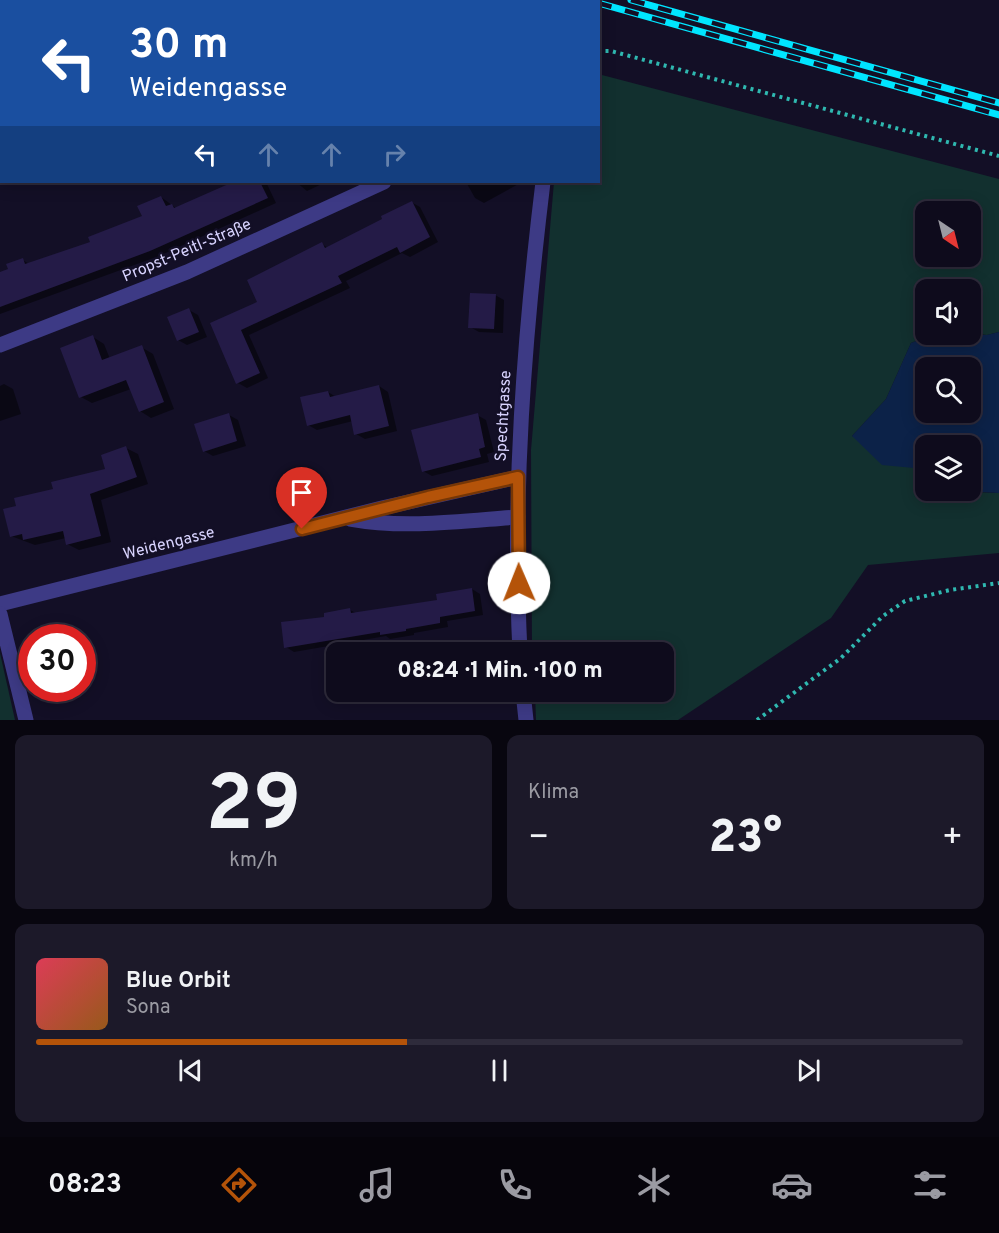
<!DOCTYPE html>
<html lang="de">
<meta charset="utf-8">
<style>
:root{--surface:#0e0b1c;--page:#1c1929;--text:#f1f3f6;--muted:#9b9ba3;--line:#2e2b3b;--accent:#b45309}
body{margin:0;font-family:Overpass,sans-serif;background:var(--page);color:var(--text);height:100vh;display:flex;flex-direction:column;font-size:22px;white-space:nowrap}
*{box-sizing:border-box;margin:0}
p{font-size:20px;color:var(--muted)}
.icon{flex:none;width:33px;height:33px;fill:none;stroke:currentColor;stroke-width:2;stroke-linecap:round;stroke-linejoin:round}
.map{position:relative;height:720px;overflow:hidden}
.sheet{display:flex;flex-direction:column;gap:15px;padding:15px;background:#08060f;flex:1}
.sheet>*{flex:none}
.banner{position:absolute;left:0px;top:0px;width:600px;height:183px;box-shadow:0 3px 15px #0003,0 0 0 2px var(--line);background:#1a4fa0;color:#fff;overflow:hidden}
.needle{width:39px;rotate:145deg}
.fabs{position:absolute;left:915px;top:201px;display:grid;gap:12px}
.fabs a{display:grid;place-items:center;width:66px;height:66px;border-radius:12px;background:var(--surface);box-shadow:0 3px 15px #0003,0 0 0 2px var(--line);font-size:30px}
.speed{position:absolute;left:18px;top:624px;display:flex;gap:12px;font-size:30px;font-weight:700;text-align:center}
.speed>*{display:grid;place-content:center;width:78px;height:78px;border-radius:50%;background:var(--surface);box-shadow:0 3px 15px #0003,0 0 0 2px var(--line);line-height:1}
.speed .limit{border:9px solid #d22;background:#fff;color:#111}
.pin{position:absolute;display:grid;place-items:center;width:51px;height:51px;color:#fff;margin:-62px -26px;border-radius:50% 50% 50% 0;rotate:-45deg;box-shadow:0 0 6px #0007}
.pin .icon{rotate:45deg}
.me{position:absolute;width:66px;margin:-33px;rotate:359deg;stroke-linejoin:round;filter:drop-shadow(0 0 4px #0008)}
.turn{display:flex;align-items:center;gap:21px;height:126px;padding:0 30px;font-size:27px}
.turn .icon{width:78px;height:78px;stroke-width:2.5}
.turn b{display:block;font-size:42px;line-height:51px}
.lanes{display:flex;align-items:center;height:57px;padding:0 30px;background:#0003;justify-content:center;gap:30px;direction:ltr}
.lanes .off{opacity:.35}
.big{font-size:45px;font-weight:800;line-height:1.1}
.sheet .card{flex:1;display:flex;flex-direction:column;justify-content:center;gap:9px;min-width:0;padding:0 21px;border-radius:12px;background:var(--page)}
.sheet .dial{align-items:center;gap:0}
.dial b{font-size:78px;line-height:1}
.song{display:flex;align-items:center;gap:18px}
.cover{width:72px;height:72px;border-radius:9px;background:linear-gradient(135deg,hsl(350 70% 55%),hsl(30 70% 35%))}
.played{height:6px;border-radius:3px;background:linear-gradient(90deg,var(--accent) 40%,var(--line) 40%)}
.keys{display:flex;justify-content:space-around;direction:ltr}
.heat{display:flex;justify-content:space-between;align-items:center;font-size:33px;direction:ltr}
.sheet .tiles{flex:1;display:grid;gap:15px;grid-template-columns:1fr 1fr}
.card:last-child{grid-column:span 2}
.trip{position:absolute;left:326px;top:642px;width:348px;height:60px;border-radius:12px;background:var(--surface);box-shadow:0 3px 15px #0003,0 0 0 2px var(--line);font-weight:800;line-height:60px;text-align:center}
.tabs{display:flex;height:96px;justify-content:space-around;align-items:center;background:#06040b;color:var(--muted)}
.tabs .icon{width:42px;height:42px}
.tabs .on{color:var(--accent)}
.tabs b{font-size:27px;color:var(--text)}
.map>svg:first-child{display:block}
.green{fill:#12302f;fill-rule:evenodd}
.water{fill:#0c2248;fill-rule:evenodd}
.shadow{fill:#0007}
.building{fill:#241b47}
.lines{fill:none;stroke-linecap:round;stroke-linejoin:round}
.path{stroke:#2fb8b0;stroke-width:4;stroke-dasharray:3 4.5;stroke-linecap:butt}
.minor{stroke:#3d3a85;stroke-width:15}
.rail-casing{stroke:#00e5ff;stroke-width:7}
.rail{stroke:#130f26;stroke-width:4.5;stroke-dasharray:14;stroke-linecap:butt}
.route-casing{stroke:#753606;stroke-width:15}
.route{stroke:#b45309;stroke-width:10}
.labels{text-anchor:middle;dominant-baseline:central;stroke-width:4.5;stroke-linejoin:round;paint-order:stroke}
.street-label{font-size:16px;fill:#d9d4ff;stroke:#130f26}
</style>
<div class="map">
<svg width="999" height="720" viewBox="0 0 999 720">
<rect width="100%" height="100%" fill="#130f26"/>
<g class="green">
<path d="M602 75 999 179V332L987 335 971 333 970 290H926V334L932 335 911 343 886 399 852 436 925 469 926 490 999 493V553L868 565 831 618 678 720H536L535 692H663V652H532L531 450 554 182H598L599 76ZM926 212H970V256H926Z"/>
<path d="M0 653 15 720H0Z"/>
</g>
<path class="water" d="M999 332V493L965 491 970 490V446H926L925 469 882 465 852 436 886 399 911 343 932 335H987ZM926 368H970V412H926Z"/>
<g class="shadow">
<path d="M74 0H140V2Z"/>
<path d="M0 35H2L0 80Z"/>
<path d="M2 127V164H0V128Z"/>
<path d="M236 182H266L276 203 159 256 0 314V274L10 270 23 260 29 264 92 242 144 217 161 197 176 208Z"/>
<path d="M296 182H326L307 191Z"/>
<path d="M466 182H522L484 203 475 198Z"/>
<path d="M411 202 420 207 438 242 410 257 402 253 346 281 350 288 249 335 268 378 247 388 238 383 212 324 259 303 322 244 328 248 384 220Z"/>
<path d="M495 295 504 300 503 333 479 332 470 327Z"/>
<path d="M189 310 198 315 207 337 187 345 178 340Z"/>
<path d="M93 337 104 344 110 359 141 347 153 354 174 409 151 418 140 411 131 389 92 403 81 397Z"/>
<path d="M4 384 13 389 21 414 0 421V386Z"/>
<path d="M379 386 388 392 397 431 365 439 356 434 353 421 317 430 308 425 328 392 336 397Z"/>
<path d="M229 415 238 420 246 446 213 456 204 451Z"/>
<path d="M477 415 486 420 494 452 487 454 489 462 432 476 423 471Z"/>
<path d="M126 448 138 454 148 484 101 500 111 542 79 550 67 544 66 538 35 545 11 536 18 507 107 470Z"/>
<path d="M472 589 480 594 483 615 447 621 448 627 414 633V635L390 639 386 636 294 652 286 647 326 618 350 610 356 613 438 601Z"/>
</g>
<g class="building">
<path d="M233 182H260L268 198 150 251 0 307V272L8 269 6 264 23 258 25 264 90 242 88 237 142 216 137 206 161 196 166 206 172 204 174 208Z"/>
<path d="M412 201 430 237 400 253 397 247 338 276 342 283 241 330 260 373 236 384 210 323 257 302 247 280 322 242 325 248 382 219 381 216Z"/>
<path d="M470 293 496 294 494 329 468 328Z"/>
<path d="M189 308 199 332 177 341 167 317Z"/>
<path d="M93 335 102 360 142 345 164 402 139 412 126 380 79 398 60 348Z"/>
<path d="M379 385 389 426 354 435 350 415 307 426 300 397 328 391 330 397Z"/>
<path d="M229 413 237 441 203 452 194 424Z"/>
<path d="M478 413 485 447 479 449 481 457 422 472 411 430Z"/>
<path d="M126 446 137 477 90 494 101 536 66 545 63 531 23 540 22 534 10 537 3 509 16 506 14 498 53 489 51 482 105 469 101 455Z"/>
<path d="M472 588 475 611 440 617V623L406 629V631L380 635V632L284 648 281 622 324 617V613L350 608 351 613 437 600 436 594Z"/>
</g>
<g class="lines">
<g class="path">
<path d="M598 51H611L999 156"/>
<path d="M757 720 841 658 883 616 905 601 950 590 999 583"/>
</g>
<g class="minor">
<path d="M279 0 285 2"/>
<path d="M236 2 238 0"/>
<path d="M0 100H2"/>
<path d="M0 345 187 272 384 182"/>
<path d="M350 519C405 529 463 521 518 517"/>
<path d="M0 604 382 508 518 477"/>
<path d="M0 614 26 720"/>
<path d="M520 652C512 495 524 338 543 182"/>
<path d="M523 692 526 720"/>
</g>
<g class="rail-casing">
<g id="rail">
<path d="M631 0 999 103"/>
<path d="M598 3 999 115"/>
</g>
</g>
<use href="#rail" class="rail"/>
</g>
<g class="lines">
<g class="route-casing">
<path id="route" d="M302 529 428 497 518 477 519 583"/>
</g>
<use href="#route" class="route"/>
</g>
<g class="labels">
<g class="street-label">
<text transform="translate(187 251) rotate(-23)">Propst-Peitl-Straße</text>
<text transform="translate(504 416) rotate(-87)">Spechtgasse</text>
<text transform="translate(169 544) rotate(-14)">Weidengasse</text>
</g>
</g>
</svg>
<div class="fabs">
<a><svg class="needle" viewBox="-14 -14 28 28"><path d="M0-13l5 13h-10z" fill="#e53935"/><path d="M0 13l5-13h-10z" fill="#9b9ba3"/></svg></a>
<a><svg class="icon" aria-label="sound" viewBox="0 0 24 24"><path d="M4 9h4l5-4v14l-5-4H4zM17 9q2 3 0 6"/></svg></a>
<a><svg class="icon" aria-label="search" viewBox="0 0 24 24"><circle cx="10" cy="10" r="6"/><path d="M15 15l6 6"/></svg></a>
<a><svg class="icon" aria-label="layers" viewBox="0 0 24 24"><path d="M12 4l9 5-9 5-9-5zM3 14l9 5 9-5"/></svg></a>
</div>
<div class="speed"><div class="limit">30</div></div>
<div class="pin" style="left:302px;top:529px;background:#d93025"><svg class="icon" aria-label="arrive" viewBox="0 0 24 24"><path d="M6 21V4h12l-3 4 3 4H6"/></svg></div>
<svg class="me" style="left:519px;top:583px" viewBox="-20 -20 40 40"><circle r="19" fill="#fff"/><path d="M0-13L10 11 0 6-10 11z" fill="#b45309"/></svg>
<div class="trip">08:24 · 1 Min. · 100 m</div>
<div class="banner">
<div class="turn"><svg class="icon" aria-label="left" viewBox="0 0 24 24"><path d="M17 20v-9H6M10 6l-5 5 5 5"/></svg><div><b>30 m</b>Weidengasse</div></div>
<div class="lanes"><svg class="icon" aria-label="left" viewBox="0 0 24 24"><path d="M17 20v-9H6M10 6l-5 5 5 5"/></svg><svg class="icon off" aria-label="ahead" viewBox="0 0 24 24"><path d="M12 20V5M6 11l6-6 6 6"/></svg><svg class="icon off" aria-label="ahead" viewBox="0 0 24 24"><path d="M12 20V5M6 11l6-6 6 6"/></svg><svg class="icon off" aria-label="right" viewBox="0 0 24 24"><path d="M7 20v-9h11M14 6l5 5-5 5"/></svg></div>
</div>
</div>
<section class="sheet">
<div class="tiles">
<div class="card dial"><b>29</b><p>km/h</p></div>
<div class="card"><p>Klima</p>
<div class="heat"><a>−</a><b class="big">23°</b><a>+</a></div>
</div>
<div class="card">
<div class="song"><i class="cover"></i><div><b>Blue Orbit</b><p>Sona</p></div></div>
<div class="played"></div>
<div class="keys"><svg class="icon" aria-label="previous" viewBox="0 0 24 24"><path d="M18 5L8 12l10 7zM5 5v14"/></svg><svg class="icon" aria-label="pause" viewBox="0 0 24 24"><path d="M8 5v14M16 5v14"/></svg><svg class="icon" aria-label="next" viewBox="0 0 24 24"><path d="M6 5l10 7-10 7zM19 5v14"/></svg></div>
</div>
</div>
</section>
<nav class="tabs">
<b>08:23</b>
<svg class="icon on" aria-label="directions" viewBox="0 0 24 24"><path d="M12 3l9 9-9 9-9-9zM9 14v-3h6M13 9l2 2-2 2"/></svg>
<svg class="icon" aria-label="music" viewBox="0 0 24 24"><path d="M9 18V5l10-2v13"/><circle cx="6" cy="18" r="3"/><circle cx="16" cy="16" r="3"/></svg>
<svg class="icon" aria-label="phone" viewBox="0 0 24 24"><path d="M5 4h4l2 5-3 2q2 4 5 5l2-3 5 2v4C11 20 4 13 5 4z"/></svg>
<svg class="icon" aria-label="climate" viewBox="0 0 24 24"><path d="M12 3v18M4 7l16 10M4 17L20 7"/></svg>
<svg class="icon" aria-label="car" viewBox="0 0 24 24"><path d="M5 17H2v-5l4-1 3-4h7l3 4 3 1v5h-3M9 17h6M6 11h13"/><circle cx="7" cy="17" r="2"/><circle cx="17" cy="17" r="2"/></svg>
<svg class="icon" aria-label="filters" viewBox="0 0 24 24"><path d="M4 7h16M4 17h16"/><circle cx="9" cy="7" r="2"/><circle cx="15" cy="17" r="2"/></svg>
</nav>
